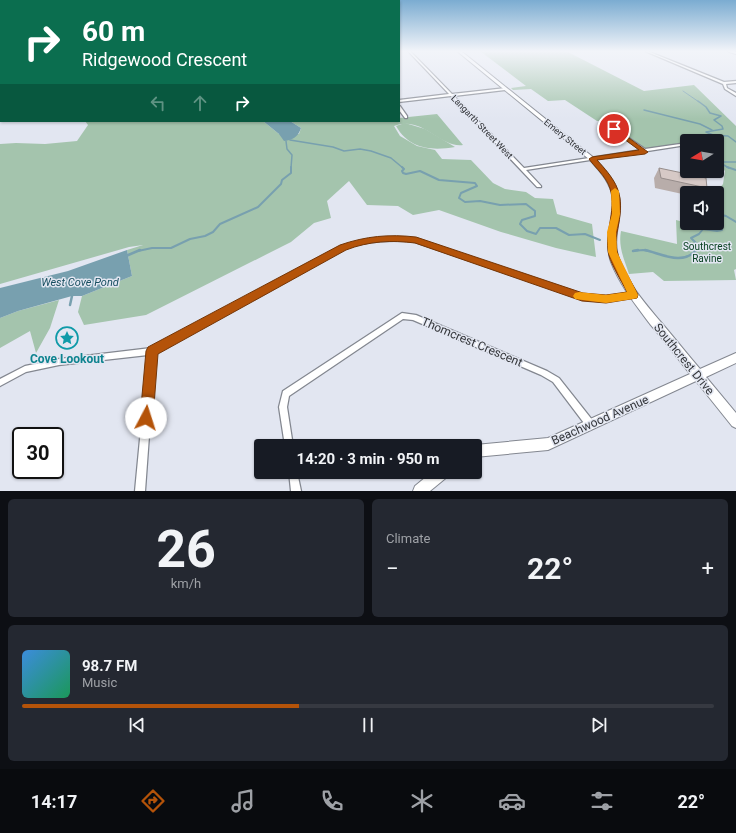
<!DOCTYPE html>
<meta charset="utf-8">
<style>
:root{--surface:#171b24;--page:#242831;--text:#f1f3f6;--muted:#9ea1a6;--line:#363941;--accent:#b45309}
body{margin:0;font-family:Roboto,sans-serif;background:var(--page);color:var(--text);height:100vh;display:flex;flex-direction:column;font-size:15px;white-space:nowrap}
*{box-sizing:border-box;margin:0}
p{font-size:13px;color:var(--muted)}
.icon{flex:none;width:22px;height:22px;fill:none;stroke:currentColor;stroke-width:2;stroke-linecap:round;stroke-linejoin:round}
.map{position:relative;height:491px;overflow:hidden}
.details{display:flex;flex-direction:column;gap:8px;padding:8px;background:#0d0f14;flex:1}
.details>*{flex:none}
.banner{position:absolute;left:0px;top:0px;width:400px;height:122px;box-shadow:0 1px 3px #0004;background:#0b6e4f;color:#fff;overflow:hidden}
.needle{width:26px;rotate:259deg}
.tools{position:absolute;left:680px;top:134px;display:grid;gap:8px}
.tools a{display:grid;place-items:center;width:44px;height:44px;border-radius:4px;background:var(--surface);box-shadow:0 1px 3px #0004;font-size:20px}
.speed{position:absolute;left:12px;top:427px;display:flex;gap:8px;font-size:20px;font-weight:700;text-align:center}
.speed>*{display:grid;place-content:center;width:52px;height:52px;border-radius:50%;background:var(--surface);box-shadow:0 1px 3px #0004;line-height:1}
.speed .limit{border:2px solid #111;border-radius:6px;background:#fff;color:#111}
.pin{position:absolute;display:grid;place-items:center;width:34px;height:34px;color:#fff;margin:-17px;border:2px solid #fff;border-radius:50%;box-shadow:0 1px 4px #0007}
.me{position:absolute;width:44px;margin:-22px;rotate:5deg;stroke-linejoin:round;filter:drop-shadow(0 0 3px #0008)}
.turn{display:flex;align-items:center;gap:14px;height:84px;padding:0 16px;font-size:18px}
.turn .icon{width:52px;height:52px;stroke-width:2.5}
.turn b{display:block;font-size:28px;line-height:34px}
.lanes{display:flex;align-items:center;height:38px;padding:0 16px;background:#0003;justify-content:center;gap:20px;direction:ltr}
.lanes .off{opacity:.35}
.big{font-size:30px;font-weight:700;line-height:1.1}
.details .widget{flex:1;display:flex;flex-direction:column;justify-content:center;gap:6px;min-width:0;padding:0 14px;border-radius:6px;background:var(--page)}
.details .dial{align-items:center;gap:0}
.dial b{font-size:52px;line-height:1}
.song{display:flex;align-items:center;gap:12px}
.cover{width:48px;height:48px;border-radius:6px;background:linear-gradient(135deg,hsl(210 70% 55%),hsl(150 70% 35%))}
.played{height:4px;border-radius:2px;background:linear-gradient(90deg,var(--accent) 40%,var(--line) 40%)}
.keys{display:flex;justify-content:space-around;direction:ltr}
.heat{display:flex;justify-content:space-between;align-items:center;font-size:22px;direction:ltr}
.details .tiles{flex:1;display:grid;gap:8px;grid-template-columns:1fr 1fr}
.widget:last-child{grid-column:span 2}
.trip{position:absolute;left:254px;top:439px;width:228px;height:40px;border-radius:4px;background:var(--surface);box-shadow:0 1px 3px #0004;font-weight:700;line-height:40px;text-align:center}
.tabs{display:flex;height:64px;justify-content:space-around;align-items:center;background:#090b0e;color:var(--muted)}
.tabs .icon{width:28px;height:28px}
.tabs .current{color:var(--accent)}
.tabs b{font-size:18px;color:var(--text)}
.map>svg:first-child{display:block}
.green{fill:#a4c4ad}
.water{fill:#78a0af}
.lines{fill:none;stroke-linecap:round;stroke-linejoin:round}
.stream-far3{stroke:#78a0af;stroke-width:1}
.stream-far2{stroke:#78a0af;stroke-width:1.5}
.stream-far1{stroke:#78a0af;stroke-width:2}
.stream{stroke:#78a0af;stroke-width:2.5}
.street-casing{stroke:#838790;stroke-width:2.5}
.secondary-casing{stroke:#838790;stroke-width:2}
.street{fill:#fff;fill-rule:evenodd}
.secondary{fill:#fff;fill-rule:evenodd}
.wall{fill:#b8adaa}
.building{fill:#d6c9c6;stroke:#968d8b}
.route{fill:#b45309;stroke:#753606}
.slow{fill:#f59e0b}
.labels{text-anchor:middle;dominant-baseline:central;stroke-width:3;stroke-linejoin:round;paint-order:stroke}
.far-street-label{font-size:9px;fill:#333539;stroke:#e2e6f1}
.park-label{font-size:10px;fill:#094122;stroke:#e2e6f1}
.water-label{font-size:11px;font-style:italic;fill:#174e60;stroke:#e2e6f1}
.near-street-label{font-size:12px;fill:#333539;stroke:#e2e6f1}
.near-culture-label{font-size:12px;font-weight:bold;fill:#0d838f;stroke:#e2e6f1}
</style>
<div class="map">
<svg width="736" height="491" viewBox="0 0 736 491">
<rect width="100%" height="100%" fill="#e2e6f1"/>
<g class="green">
<path d="M480 51H566L644 91 694 85 736 126V269L734 270 736 280 664 281 653 272 629 274C624 259 618 246 621 231L677 244 676 220 687 223H717V193H716L723 184 725 171 717 163V141H687V148L681 143 647 150 607 121H597L565 100 548 101 531 89 513 90 511 88 526 86Z"/>
<path d="M437 114 463 145C439 148 423 115 394 126L400 136 417 146 435 150 442 159 471 160 493 183 505 189 526 192 535 198 553 199 557 214 592 224 596 257 556 248 501 232 439 210 413 215 398 206 367 205 349 181 327 201 331 218 314 223 291 242 146 315 84 325 78 312 82 296 132 276 127 250 143 245 129 247 0 284V144L16 143 45 144 77 141 88 125 85 121H263L279 134H299L301 128 290 121H399V118Z"/>
<path d="M405 123 425 129 455 147C431 151 409 149 396 126Z"/>
<path d="M59 300 50 328 36 353 30 331 0 348V318L18 311Z"/>
</g>
<g class="water">
<path d="M263 121H290L301 128C298 137 293 140 284 141L279 134Z"/>
<path d="M127 250 132 276 82 296H72L18 311 0 318V288L68 271Z"/>
</g>
<g class="lines">
<path class="stream-far3" d="M683 91 699 102"/>
<g class="stream-far2">
<path d="M698 101 706 107 710 113 721 116 714 120 722 126 723 129 706 132 713 135 728 136 736 142"/>
<path d="M644 110 700 124 712 130"/>
<path d="M290 140 333 147 344 151 360 149 371 151 391 158 403 168"/>
<path d="M286 141 287 149 292 155 291 168"/>
<path d="M729 168 722 164V162H736"/>
</g>
<g class="stream-far1">
<path d="M402 167 404 169 402 171 403 173 406 174 420 171 439 180 475 183 477 186 461 193 459 198 465 202 480 201 500 205 526 204 535 211V216L522 220 520 224 527 231 536 234 540 228H556L569 235 585 234 600 240"/>
<path d="M727 167 736 170"/>
<path d="M717 214 726 216 736 222"/>
<path d="M138 251 152 248H171L190 239 205 236 213 232 220 224 258 207 281 184 282 180 291 173V167"/>
<path d="M633 251 643 250 649 251"/>
<path d="M696 251 697 244 691 238 699 234 703 229 717 231 722 230 716 223"/>
</g>
<g class="stream">
<path d="M645 250C662 254 683 266 696 250"/>
<path d="M633 251 638 250"/>
<path d="M126 256 140 250"/>
<path d="M70 305 72 296"/>
</g>
<g class="street-casing">
<g id="street">
<path d="M408 51H410L452 94 506 88 507 89 505 90 454 96 524 168 641 150 603 123 602 122 604 121 645 149 680 144 682 145 680 146 526 170 541 186V187H537L451 96 399 102V100L449 94Z"/>
<path d="M645 51H647L724 82 736 81V83L726 84 727 88 736 93V96L725 89 723 84Z"/>
<path d="M399 106H400L407 116V118H405L399 110Z"/>
<path d="M397 237 418 239 582 295 606 297 633 293H635L636 295 635 297H633L606 301 582 299 415 242C391 239 368 241 345 248L155 353 145 491H135L148 355 59 365 26 372 0 386V379L25 366 59 359 151 348 341 246 370 239Z"/>
<path d="M402 313 416 315 547 371 559 378 593 421 594 424 593 427 590 428 587 427 553 382 541 375 413 320 403 319 289 396 287 407 293 446H285L279 407 283 391Z"/>
<path d="M289 472H297L301 491H291Z"/>
</g>
</g>
<g class="secondary-casing">
<g id="secondary">
<path d="M457 51H461L594 158C607 171 621 187 620 208 619 227 612 243 620 262 628 284 644 302 659 320 673 336 686 353 700 369L736 353V363L706 377 736 413V428L732 426 696 381 548 450 475 457V446H472L475 445 548 438 690 374C677 357 664 340 650 324 635 304 620 285 611 262 603 239 615 221 613 199 611 183 600 171 590 160Z"/>
<path d="M728 51 736 52V54L729 52Z"/>
<path d="M432 472H448L447 477 430 491H413L415 486Z"/>
</g>
</g>
<use href="#street" class="street"/>
<use href="#secondary" class="secondary"/>
</g>
<path class="wall" d="M659 168 707 188 704 193H687V195L655 188 654 178Z"/>
<path class="building" d="M659 168 706 178 707 188 661 178Z"/>
<linearGradient id="sky" x2="0" y2="1"><stop stop-color="#7bacd1"/><stop offset="0.43" stop-color="#f2f4f9"/><stop offset="1" stop-color="#f2f4f9" stop-opacity="0"/></linearGradient>
<rect width="736" height="119" fill="url(#sky)"/>
<path class="route" d="M614 127 648 152 645 154 597 160C613 178 623 189 620 215 619 227 614 238 617 251 619 262 633 284 638 295L637 298 606 303 582 301 415 243C392 240 369 241 346 250L158 354 153 418 151 422 146 424 142 422 140 418 146 351 148 347 340 245C366 236 389 234 416 237L583 293 606 295 627 292C622 282 608 260 608 250 605 227 620 202 606 180 602 173 594 166 589 159L592 157 639 150 612 130 611 129Z"/>
<path class="slow" d="M615 188 619 191 620 214 616 232 617 252 638 295 637 298 633 299 606 303 575 299 573 296 575 293 579 292 606 295 627 292 608 252 607 232 612 214 611 191Z"/>
<defs>
<g id="sight-ring" transform="scale(1.15)"><circle r="9.5" fill="#e2e6f1" stroke="#0f9aa8" stroke-width="1.5"/><path d="M0-6L1.8-2.2L6-1.7L2.9 1.2L3.7 5.4L0 3.3L-3.7 5.4L-2.9 1.2L-6-1.7L-1.8-2.2Z" fill="#0f9aa8"/></g>
</defs>
<g fill-rule="evenodd">
<use href="#sight-ring" x="67" y="338"/>
</g>
<g class="labels">
<g class="far-street-label">
<text transform="translate(482 127) rotate(46)">Langarth Street West</text>
<text transform="translate(565 137) rotate(39)">Emery Street</text>
</g>
<g class="park-label">
<text x="707" y="246">Southcrest<tspan x="707" dy="12">Ravine</tspan></text>
</g>
<g class="water-label">
<text x="80" y="282">West Cove Pond</text>
</g>
<g class="near-street-label">
<text transform="translate(472 342) rotate(23)">Thomcrest Crescent</text>
<text transform="translate(684 359) rotate(51)">Southcrest Drive</text>
<text transform="translate(600 420) rotate(-24)">Beachwood Avenue</text>
</g>
<g class="near-culture-label">
<text x="67" y="359">Cove Lookout</text>
</g>
</g>
</svg>
<div class="tools">
<a><svg class="needle" viewBox="-14 -14 28 28"><path d="M0-13l5 13h-10z" fill="#e53935"/><path d="M0 13l5-13h-10z" fill="#9ea1a6"/></svg></a>
<a><svg class="icon" aria-label="sound" viewBox="0 0 24 24"><path d="M4 9h4l5-4v14l-5-4H4zM17 9q2 3 0 6"/></svg></a>
</div>
<div class="speed"><div class="limit">30</div></div>
<div class="pin" style="left:614px;top:129px;background:#d93025"><svg class="icon" aria-label="arrive" viewBox="0 0 24 24"><path d="M6 21V4h12l-3 4 3 4H6"/></svg></div>
<svg class="me" style="left:146px;top:418px" viewBox="-20 -20 40 40"><circle r="19" fill="#fff"/><path d="M0-13L10 11 0 6-10 11z" fill="#b45309"/></svg>
<div class="trip">14:20 · 3 min · 950 m</div>
<div class="banner">
<div class="turn"><svg class="icon" aria-label="right" viewBox="0 0 24 24"><path d="M7 20v-9h11M14 6l5 5-5 5"/></svg><div><b>60 m</b>Ridgewood Crescent</div></div>
<div class="lanes"><svg class="icon off" aria-label="left" viewBox="0 0 24 24"><path d="M17 20v-9H6M10 6l-5 5 5 5"/></svg><svg class="icon off" aria-label="ahead" viewBox="0 0 24 24"><path d="M12 20V5M6 11l6-6 6 6"/></svg><svg class="icon" aria-label="right" viewBox="0 0 24 24"><path d="M7 20v-9h11M14 6l5 5-5 5"/></svg></div>
</div>
</div>
<section class="details">
<div class="tiles">
<div class="widget dial"><b>26</b><p>km/h</p></div>
<div class="widget"><p>Climate</p>
<div class="heat"><a>−</a><b class="big">22°</b><a>+</a></div>
</div>
<div class="widget">
<div class="song"><i class="cover"></i><div><b>98.7 FM</b><p>Music</p></div></div>
<div class="played"></div>
<div class="keys"><svg class="icon" aria-label="previous" viewBox="0 0 24 24"><path d="M18 5L8 12l10 7zM5 5v14"/></svg><svg class="icon" aria-label="pause" viewBox="0 0 24 24"><path d="M8 5v14M16 5v14"/></svg><svg class="icon" aria-label="next" viewBox="0 0 24 24"><path d="M6 5l10 7-10 7zM19 5v14"/></svg></div>
</div>
</div>
</section>
<nav class="tabs">
<b>14:17</b>
<svg class="icon current" aria-label="directions" viewBox="0 0 24 24"><path d="M12 3l9 9-9 9-9-9zM9 14v-3h6M13 9l2 2-2 2"/></svg>
<svg class="icon" aria-label="music" viewBox="0 0 24 24"><path d="M9 18V5l10-2v13"/><circle cx="6" cy="18" r="3"/><circle cx="16" cy="16" r="3"/></svg>
<svg class="icon" aria-label="phone" viewBox="0 0 24 24"><path d="M5 4h4l2 5-3 2q2 4 5 5l2-3 5 2v4C11 20 4 13 5 4z"/></svg>
<svg class="icon" aria-label="climate" viewBox="0 0 24 24"><path d="M12 3v18M4 7l16 10M4 17L20 7"/></svg>
<svg class="icon" aria-label="car" viewBox="0 0 24 24"><path d="M5 17H2v-5l4-1 3-4h7l3 4 3 1v5h-3M9 17h6M6 11h13"/><circle cx="7" cy="17" r="2"/><circle cx="17" cy="17" r="2"/></svg>
<svg class="icon" aria-label="filters" viewBox="0 0 24 24"><path d="M4 7h16M4 17h16"/><circle cx="9" cy="7" r="2"/><circle cx="15" cy="17" r="2"/></svg>
<b>22°</b>
</nav>
